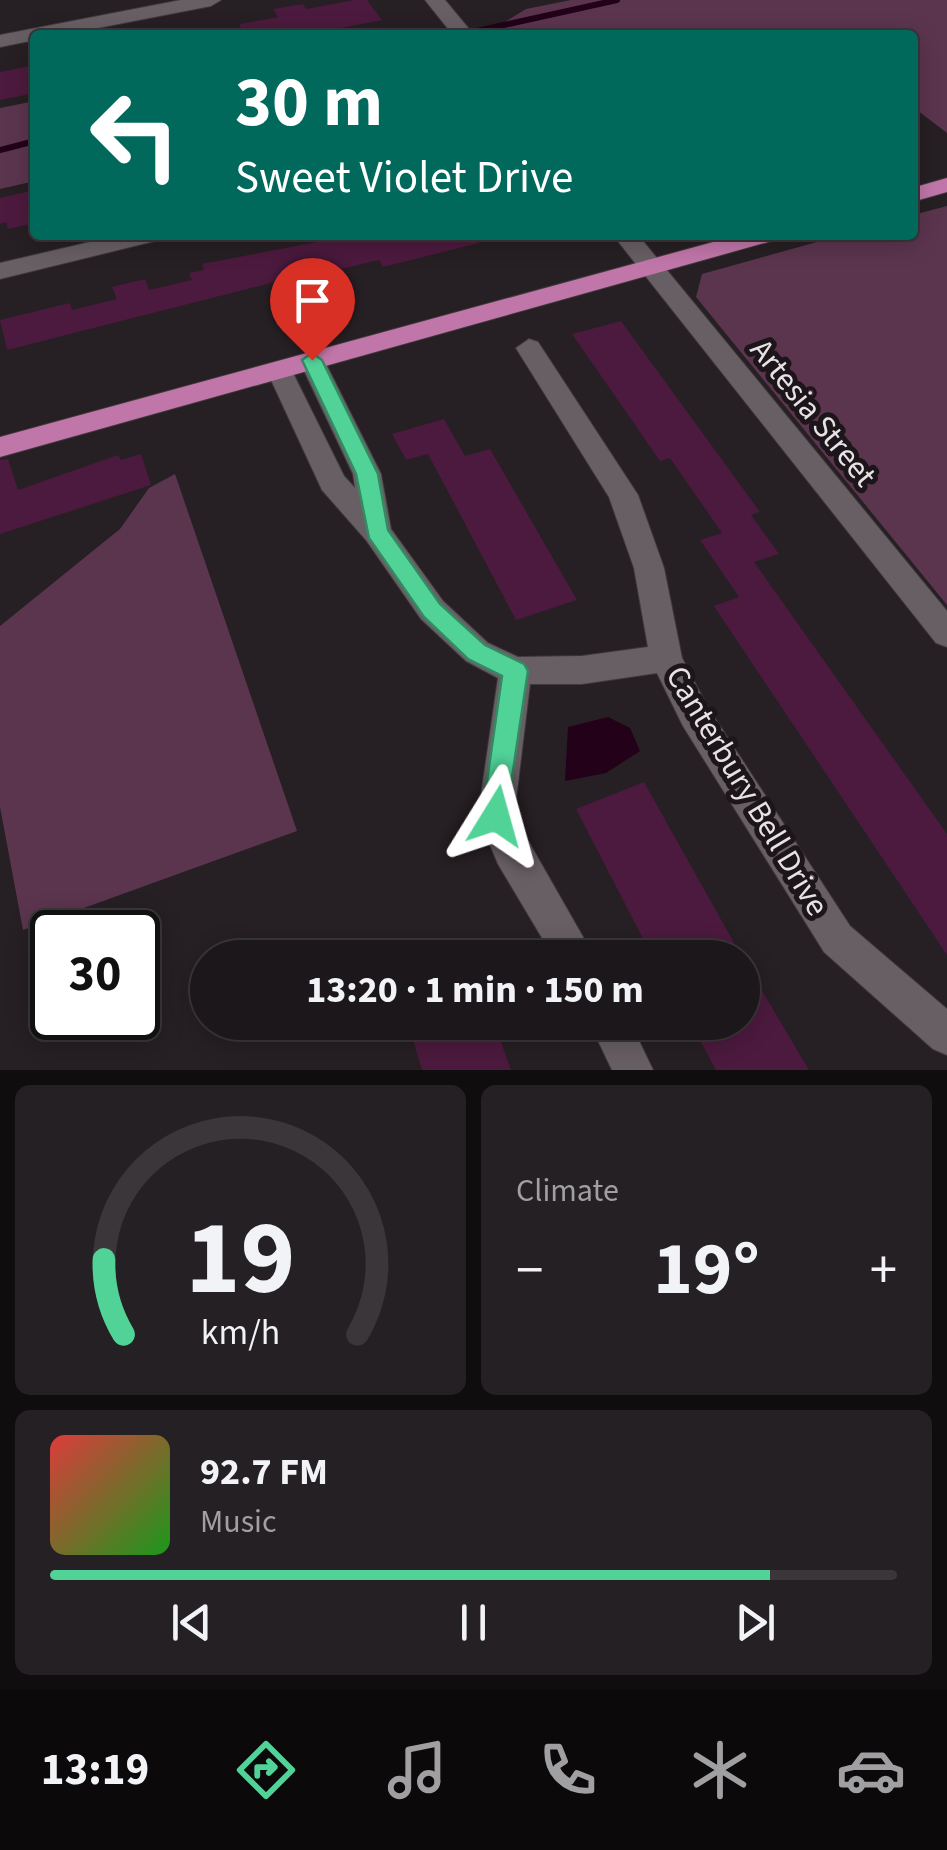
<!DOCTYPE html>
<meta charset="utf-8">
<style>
:root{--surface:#1c171a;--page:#252023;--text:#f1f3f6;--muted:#a09fa2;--line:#3a3639;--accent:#51d398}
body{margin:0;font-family:"Source Sans 3",sans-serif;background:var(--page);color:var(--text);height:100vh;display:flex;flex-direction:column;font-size:38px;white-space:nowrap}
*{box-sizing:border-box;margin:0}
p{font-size:32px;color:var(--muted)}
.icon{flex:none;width:55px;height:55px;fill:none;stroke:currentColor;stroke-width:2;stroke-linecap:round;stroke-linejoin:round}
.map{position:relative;height:1070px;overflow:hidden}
.side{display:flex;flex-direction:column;gap:15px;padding:15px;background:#0f0d0e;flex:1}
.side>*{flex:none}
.banner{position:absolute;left:30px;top:30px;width:888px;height:210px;border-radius:10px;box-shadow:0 5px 25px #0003,0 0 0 2px var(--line);background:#00695c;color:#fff;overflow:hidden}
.speed{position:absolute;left:30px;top:910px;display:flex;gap:20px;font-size:50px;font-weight:700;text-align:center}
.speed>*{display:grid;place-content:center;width:130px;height:130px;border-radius:50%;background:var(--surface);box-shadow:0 5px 25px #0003,0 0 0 2px var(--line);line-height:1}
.speed .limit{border:5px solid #111;border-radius:15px;background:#fff;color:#111}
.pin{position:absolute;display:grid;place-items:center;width:85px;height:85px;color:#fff;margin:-102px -42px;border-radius:50% 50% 50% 0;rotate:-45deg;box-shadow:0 0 10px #0007}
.pin .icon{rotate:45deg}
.me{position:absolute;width:110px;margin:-55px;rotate:8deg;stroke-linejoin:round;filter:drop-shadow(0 0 8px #0008)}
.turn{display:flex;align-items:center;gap:35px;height:210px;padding:0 40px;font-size:45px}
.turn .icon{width:130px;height:130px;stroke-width:2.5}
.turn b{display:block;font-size:70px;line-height:85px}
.big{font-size:75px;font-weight:700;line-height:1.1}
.side .widget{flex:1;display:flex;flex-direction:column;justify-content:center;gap:15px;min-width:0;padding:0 35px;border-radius:15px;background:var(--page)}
.side .dial{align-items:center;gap:0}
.dial svg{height:260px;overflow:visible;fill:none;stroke:var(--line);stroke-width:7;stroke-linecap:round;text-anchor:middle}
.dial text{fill:var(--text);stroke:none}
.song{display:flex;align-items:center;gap:30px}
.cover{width:120px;height:120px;border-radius:15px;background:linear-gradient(135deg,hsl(0 70% 55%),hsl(120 70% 35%))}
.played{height:10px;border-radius:5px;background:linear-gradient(90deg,var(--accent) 85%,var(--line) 85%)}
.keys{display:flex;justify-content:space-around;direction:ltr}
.heat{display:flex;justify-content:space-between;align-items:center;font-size:55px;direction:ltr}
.side .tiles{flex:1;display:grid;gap:15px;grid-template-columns:1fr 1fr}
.widget:last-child{grid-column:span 2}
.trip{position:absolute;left:190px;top:940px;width:570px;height:100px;border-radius:50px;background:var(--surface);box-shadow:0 5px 25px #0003,0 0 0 2px var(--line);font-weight:700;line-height:100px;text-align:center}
.tabs{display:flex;height:160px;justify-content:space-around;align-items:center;background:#0b090a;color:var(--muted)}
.tabs .icon{width:70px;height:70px}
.tabs .selected{color:var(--accent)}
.tabs b{font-size:45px;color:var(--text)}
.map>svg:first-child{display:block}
.green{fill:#5b354e}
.water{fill:#220119}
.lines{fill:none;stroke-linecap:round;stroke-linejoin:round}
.stream{stroke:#220119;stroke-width:6}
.building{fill:#4c1a3e}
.minor-casing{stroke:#3f393c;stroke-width:2}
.major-casing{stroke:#3f393c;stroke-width:2}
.minor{fill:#685f64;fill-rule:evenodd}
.major{fill:#c176a9;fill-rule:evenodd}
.route{fill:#51d398;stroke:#358963;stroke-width:2.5}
.labels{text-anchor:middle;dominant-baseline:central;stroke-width:10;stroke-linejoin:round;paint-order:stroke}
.street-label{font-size:32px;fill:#e7e2e5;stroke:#1c151a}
</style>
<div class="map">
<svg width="947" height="1070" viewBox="0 0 947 1070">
<rect width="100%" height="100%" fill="#261f23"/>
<g class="green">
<path d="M571 0H947V133L913 107 912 35H497L495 28 526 9Z"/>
<path d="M35 101V181L0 189V108Z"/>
<path d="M947 206V605L696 297 702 274 842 235H912L913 215Z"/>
<path d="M175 474 297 831 23 930 0 807V626L120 529 149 488Z"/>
</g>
<path class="water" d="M608 717 630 728 640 751 606 773 565 781 568 727Z"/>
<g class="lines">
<g class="stream">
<path d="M477 31 617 0"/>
<path d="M0 150 35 141"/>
</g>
</g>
<g class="building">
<path d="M354 0H367L382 20 305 35H241L240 24 278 17 273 9 303 4 306 9Z"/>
<path d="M35 65V93L0 100V72Z"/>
<path d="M35 190V223L8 229 6 222 0 224V198Z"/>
<path d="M353 235H478L479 243 383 267 379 260 292 281 290 278 7 350 0 320 70 303 72 310 117 299 112 287 145 279 149 290 192 280 189 273 204 270 202 264Z"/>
<path d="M621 321 760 512 751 515 779 554 754 562 947 834V955L714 606 739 597 700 540 722 533 670 458 660 461 572 334Z"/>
<path d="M444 419 465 456 490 449 577 600 516 620 428 454 406 460 392 434Z"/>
<path d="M141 454 151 485 0 534V460L8 459 18 490 118 455 121 460Z"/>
<path d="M644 782 742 957 809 1070H716L690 1022H742V958H653L576 809Z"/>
<path d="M441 1022H494L511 1070H422L411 1033Z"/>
</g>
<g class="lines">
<g class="minor-casing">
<g id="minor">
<path d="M181 0H221L211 6 62 35H35V40L0 47V35Z"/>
<path d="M425 0H445L474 35H453Z"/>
<path d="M120 235H163L159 240 0 279V263Z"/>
<path d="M613 235H638L947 611V647L936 643Z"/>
<path d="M529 339 538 342 638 495 664 568 682 658 707 706 850 926 947 1009V1055L933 1049 824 952 683 726 657 673 582 684H530L514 816 595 958H554L498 864 478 816 498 678 466 661 421 619 366 540 322 490 266 369 270 363H288L344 476 355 488 353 474 299 360 303 354H321L381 474 391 529 443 601 488 643 518 657 582 656 648 647 634 568 609 497 516 348Z"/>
<path d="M589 1022H630L653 1070H612Z"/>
</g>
</g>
<g class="major-casing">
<g id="major">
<path d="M947 178V192L912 202V188Z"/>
<path d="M739 235H779L775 240 0 457V437Z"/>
</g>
</g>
<use href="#minor" class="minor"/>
<use href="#major" class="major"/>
</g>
<path class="route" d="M312 353 322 360 378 474 388 530 440 604 485 645 524 664 528 671 505 824 496 828 486 824 482 816 502 676 468 659 424 617 369 538 356 474 302 360Z"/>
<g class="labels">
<g class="street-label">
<text transform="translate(813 413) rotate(51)">Artesia Street</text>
<text transform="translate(747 791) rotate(59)">Canterbury Bell Drive</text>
</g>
</g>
</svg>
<div class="speed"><div class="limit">30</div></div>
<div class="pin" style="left:312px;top:360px;background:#d93025"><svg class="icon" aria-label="arrive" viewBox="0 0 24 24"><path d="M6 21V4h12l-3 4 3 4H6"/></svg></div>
<svg class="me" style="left:496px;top:816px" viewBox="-20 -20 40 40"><path d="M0-17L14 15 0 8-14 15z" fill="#51d398" stroke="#fff" stroke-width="4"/></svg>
<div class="trip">13:20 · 1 min · 150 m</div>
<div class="banner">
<div class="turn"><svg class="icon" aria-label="left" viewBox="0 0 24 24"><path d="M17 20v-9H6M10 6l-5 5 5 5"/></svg><div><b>30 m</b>Sweet Violet Drive</div></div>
</div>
</div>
<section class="side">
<div class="tiles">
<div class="widget dial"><svg viewBox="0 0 100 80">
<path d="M14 69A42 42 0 1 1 86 69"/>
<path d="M14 69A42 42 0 0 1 8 46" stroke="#51d398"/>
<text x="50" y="56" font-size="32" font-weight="700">19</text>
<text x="50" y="72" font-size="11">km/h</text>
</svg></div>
<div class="widget"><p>Climate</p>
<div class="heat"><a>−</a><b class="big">19°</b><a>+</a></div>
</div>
<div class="widget">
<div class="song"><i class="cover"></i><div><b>92.7 FM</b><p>Music</p></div></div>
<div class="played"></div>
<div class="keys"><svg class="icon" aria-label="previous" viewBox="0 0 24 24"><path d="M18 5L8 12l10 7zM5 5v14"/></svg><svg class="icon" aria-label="pause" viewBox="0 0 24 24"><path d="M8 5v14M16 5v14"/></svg><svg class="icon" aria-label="next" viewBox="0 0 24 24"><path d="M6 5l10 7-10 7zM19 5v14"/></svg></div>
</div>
</div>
</section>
<nav class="tabs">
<b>13:19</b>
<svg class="icon selected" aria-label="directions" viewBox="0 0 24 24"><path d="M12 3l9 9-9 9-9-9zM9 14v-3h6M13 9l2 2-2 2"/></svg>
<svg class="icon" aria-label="music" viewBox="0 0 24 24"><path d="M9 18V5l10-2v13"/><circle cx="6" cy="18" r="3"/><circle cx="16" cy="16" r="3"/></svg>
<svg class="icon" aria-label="phone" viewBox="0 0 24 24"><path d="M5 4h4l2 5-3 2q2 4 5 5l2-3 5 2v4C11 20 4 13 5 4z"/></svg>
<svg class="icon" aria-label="climate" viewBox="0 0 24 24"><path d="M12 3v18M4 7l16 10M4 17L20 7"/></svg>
<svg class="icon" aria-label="car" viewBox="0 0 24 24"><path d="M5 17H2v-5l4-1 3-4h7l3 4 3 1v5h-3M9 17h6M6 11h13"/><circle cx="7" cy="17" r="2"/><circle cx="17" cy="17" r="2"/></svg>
</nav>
